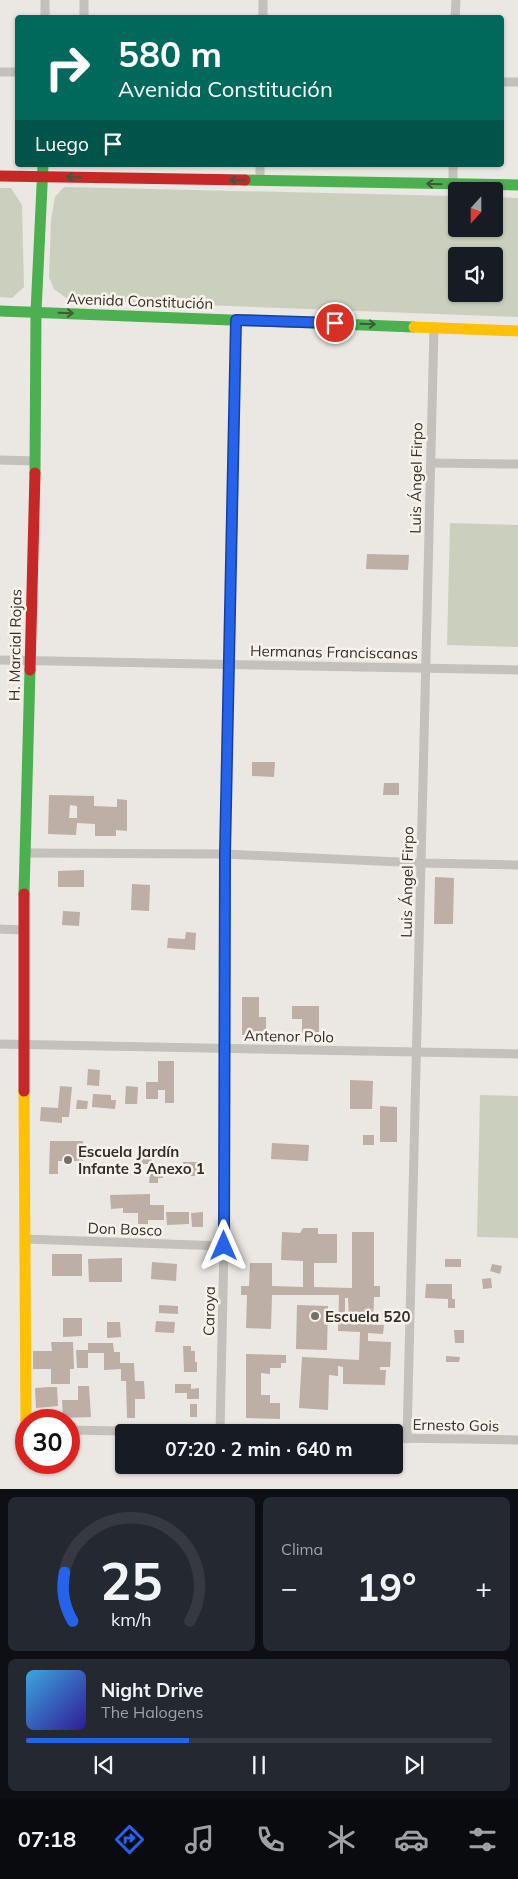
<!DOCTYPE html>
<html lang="es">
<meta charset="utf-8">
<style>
:root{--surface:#171b24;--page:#242831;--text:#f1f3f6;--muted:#9ea1a6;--line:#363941;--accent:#2563eb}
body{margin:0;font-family:Mulish,sans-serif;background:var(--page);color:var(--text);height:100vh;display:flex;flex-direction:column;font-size:19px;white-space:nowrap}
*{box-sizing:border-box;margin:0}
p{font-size:16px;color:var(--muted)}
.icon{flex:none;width:28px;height:28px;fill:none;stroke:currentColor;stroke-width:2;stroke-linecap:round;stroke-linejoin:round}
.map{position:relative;height:1489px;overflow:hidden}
.sheet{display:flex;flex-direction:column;gap:8px;padding:8px;background:#0d0f14;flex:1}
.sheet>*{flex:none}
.banner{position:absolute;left:15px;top:15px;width:489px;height:152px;border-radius:5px;box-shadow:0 1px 4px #0004;background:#00695c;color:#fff;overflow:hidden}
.needle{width:32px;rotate:201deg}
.buttons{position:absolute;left:448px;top:182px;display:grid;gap:10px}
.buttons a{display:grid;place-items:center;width:55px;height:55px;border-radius:5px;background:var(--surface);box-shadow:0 1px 4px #0004;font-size:25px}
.speed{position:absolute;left:15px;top:1409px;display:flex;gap:10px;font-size:25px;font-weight:700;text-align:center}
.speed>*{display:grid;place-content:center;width:65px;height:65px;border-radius:50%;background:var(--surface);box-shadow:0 1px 4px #0004;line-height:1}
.speed .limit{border:8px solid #d22;background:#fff;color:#111}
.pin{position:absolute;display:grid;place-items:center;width:42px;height:42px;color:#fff;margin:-21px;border:2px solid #fff;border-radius:50%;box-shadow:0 1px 5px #0007}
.me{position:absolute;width:55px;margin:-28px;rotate:0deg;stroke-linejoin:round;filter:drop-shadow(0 0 4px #0008)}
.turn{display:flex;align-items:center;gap:18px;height:105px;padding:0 20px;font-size:22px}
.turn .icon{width:65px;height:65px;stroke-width:2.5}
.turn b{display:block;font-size:35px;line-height:42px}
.then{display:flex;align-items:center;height:48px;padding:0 20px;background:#0003;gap:10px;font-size:19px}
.big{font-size:38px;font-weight:700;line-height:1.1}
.sheet .tile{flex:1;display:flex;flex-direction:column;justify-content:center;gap:8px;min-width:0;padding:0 18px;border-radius:8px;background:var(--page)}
.sheet .dial{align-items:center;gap:0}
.dial svg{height:130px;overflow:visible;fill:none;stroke:var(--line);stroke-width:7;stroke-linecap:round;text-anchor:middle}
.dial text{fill:var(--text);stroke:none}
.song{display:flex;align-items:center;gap:15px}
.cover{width:60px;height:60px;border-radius:8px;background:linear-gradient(135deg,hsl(200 70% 55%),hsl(250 70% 35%))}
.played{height:5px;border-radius:2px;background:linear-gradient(90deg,var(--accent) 35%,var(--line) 35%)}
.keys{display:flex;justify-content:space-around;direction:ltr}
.heat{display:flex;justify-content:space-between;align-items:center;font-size:28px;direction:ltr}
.sheet .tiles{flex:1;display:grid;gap:8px;grid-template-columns:1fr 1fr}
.tile:last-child{grid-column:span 2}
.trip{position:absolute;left:115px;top:1424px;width:288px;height:50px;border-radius:5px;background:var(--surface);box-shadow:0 1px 4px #0004;font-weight:700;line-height:50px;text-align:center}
.tabs{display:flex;height:80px;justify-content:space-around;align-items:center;background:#090b0e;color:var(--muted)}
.tabs .icon{width:35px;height:35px}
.tabs .active{color:var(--accent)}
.tabs b{font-size:22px;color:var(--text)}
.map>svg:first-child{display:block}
.green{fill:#cbd0be;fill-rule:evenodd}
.building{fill:#bdaea6;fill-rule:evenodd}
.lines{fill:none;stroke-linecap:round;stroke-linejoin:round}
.street{stroke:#c4c0bb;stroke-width:9}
.fast{stroke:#4caf50;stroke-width:11}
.slow{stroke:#ffc107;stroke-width:11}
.jam{stroke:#c62828;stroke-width:11}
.oneway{stroke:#3d5b37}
.route-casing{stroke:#184099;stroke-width:12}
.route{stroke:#2563eb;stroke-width:9}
.poi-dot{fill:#756f6a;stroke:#f7f2ea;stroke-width:2}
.labels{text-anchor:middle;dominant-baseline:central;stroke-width:5;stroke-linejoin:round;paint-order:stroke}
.street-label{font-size:15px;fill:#352e29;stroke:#f7f2ea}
.poi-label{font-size:15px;font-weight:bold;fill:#352e29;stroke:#f7f2ea;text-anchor:start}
</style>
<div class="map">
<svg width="518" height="1489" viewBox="0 0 518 1489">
<rect width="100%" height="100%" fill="#ebe7e2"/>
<g class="green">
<path d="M64 187 456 196V229H494V197L518 198V317L69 300 54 289 49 277 51 220 55 197ZM494 256V294H456V256Z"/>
<path d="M0 188H11L22 205 24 287 12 298 0 297Z"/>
<path d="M450 523 518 525V647L447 645Z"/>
<path d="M480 1095 518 1096V1238L477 1237Z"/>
</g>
<g class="building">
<path d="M367 554 409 555 408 570 366 569Z"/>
<path d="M252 762H275L274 777 252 776Z"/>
<path d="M384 783H399V795H383Z"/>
<path d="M49 795 94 796V806L117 807V799L127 800V831L116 830V836H95V824L77 823 76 835 48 834ZM70 805 77 806V818H69Z"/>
<path d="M84 870V887H58V871Z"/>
<path d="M435 877 454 878 453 924H434Z"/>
<path d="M132 884 150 885 149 911 131 910Z"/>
<path d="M63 911 80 912 79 926 62 925Z"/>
<path d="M186 932 196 933 195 950 167 948 168 938 185 939Z"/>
<path d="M242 997H259V1017H266V1035H242Z"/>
<path d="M292 1006H319V1034L302 1033V1019H292Z"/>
<path d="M158 1061H174V1103H165V1090H158V1099H146V1082H158Z"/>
<path d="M88 1069 100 1070 99 1086 87 1085Z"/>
<path d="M350 1080 373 1081 372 1109H350Z"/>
<path d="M60 1086 72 1087 69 1117H62V1123L40 1121 41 1107 58 1108Z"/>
<path d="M126 1086 138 1087 137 1104H125Z"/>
<path d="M93 1094 111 1095V1100H116L115 1109 92 1107Z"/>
<path d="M77 1100 88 1101 87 1109H76Z"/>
<path d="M380 1106 397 1107V1142H380Z"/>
<rect x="363" y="1135" width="11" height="10"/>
<path d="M50 1141H83V1161H58V1174H49Z"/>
<path d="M272 1143 309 1145 308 1161 271 1159Z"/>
<rect x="140" y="1148" width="12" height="16"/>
<path d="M183 1162H199L198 1176H182Z"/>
<path d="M150 1173H163V1178H158V1183H149Z"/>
<path d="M150 1194V1205H164V1220H148V1224H138V1213H123V1208L111 1209 110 1195Z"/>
<path d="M166 1212H189V1224L167 1225Z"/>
<path d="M203 1212V1227H192L191 1213Z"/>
<path d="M303 1228H318V1234H337V1263H314V1287L352 1288V1232H374V1286H380V1297H374L373 1320 349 1319 348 1298H345V1323L384 1325 383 1334 368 1333V1341L391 1342 390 1367H380V1370H386L385 1385 343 1384V1367L338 1366V1376L329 1375 328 1410 299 1408 302 1357 359 1360 360 1332 338 1331 339 1295H272L271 1329 246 1328 247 1295H241V1286H249L250 1263H272V1286L303 1287V1261L281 1260 282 1232 300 1233Z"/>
<rect x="52" y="1254" width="30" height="22"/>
<path d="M122 1258V1282H89L88 1259Z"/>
<rect x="445" y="1259" width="16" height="8"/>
<path d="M152 1262 177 1264 176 1281 151 1279Z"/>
<path d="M492 1264 502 1266 500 1274 490 1271Z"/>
<path d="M491 1278 492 1288 483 1289 482 1279Z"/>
<path d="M426 1284H452V1299H455V1308H448V1299L425 1298Z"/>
<path d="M159 1305 178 1306V1314L159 1313Z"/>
<path d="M297 1305 328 1306 327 1350 296 1349Z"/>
<path d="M63 1318H82V1336L63 1337Z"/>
<path d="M156 1321 175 1322 174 1333 155 1332Z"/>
<path d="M107 1322H120L121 1337 107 1338Z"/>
<path d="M454 1330H464V1343H455Z"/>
<path d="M51 1342H73L74 1369H70V1384H51V1369H33V1351H52Z"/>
<path d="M88 1343H113L114 1352H120V1363H134L135 1381H144L145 1399H135V1418H127L126 1381H121V1369L104 1370V1353H88V1368H77L76 1350H88Z"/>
<path d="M183 1346H191V1351H195V1362H197V1372H184Z"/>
<path d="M246 1354 286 1355V1363H281V1368H270V1374L261 1373V1395H270V1403H280V1419L246 1418Z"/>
<path d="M446 1356 460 1357 459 1362H446Z"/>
<path d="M175 1384H191V1389L199 1388V1399H187V1393H175Z"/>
<path d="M78 1386H89L91 1417 63 1418 62 1400H78Z"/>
<path d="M50 1387H57L58 1406 36 1408 35 1388Z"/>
<rect x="190" y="1404" width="7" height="13"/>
</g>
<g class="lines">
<g class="street">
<path d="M45 18V0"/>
<path d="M84 18V0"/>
<path d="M263 18V0"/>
<path d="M455 18 456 0"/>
<path d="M0 72H18"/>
<path d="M501 82H518"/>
<path d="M260 180V165"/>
<path d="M453 184V165"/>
<path d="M0 460 35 461"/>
<path d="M431 463 518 464"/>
<path d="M0 660 518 670"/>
<path d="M25 853 225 854 421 863 518 865"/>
<path d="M0 929 23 930"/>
<path d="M0 1044 518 1054"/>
<path d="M25 1239 224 1246"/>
<path d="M69 1430 171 1432"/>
<path d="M220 1432 224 1246 225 854 230 664 236 319"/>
<path d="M394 1438 518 1440"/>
<path d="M407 1439 434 327"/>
</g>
<g class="fast">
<path d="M245 180 518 185"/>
<path d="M0 311 414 327"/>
<path d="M35 473 36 312 43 165"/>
<path d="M24 894 30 670"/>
</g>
<g class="slow">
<path d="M414 327 518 331"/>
<path d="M24 1091 26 1429"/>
</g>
<g class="jam">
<path d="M0 176 245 180"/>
<path d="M30 670 35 473"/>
<path d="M24 1091V894"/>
</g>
</g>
<defs><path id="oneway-shaft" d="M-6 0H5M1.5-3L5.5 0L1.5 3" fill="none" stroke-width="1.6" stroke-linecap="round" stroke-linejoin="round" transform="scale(1.25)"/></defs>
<g class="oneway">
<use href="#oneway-shaft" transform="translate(74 177) rotate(-179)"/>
<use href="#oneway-shaft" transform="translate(237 180) rotate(-179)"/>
<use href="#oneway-shaft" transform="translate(434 184) rotate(-178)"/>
<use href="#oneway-shaft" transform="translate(66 313) rotate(2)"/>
<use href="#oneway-shaft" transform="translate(368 324) rotate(2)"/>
</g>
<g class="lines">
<g class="route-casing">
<path id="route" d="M224 1246 225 854 236 320 335 323"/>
</g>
<use href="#route" class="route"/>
</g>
<g class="poi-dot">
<circle cx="68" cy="1160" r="5"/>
<circle cx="315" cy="1316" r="5"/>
</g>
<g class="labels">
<g class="street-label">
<text transform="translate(140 301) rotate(2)">Avenida Constitución</text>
<text transform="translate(416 478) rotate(-89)">Luis Ángel Firpo</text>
<text transform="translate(15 645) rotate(-89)">H. Marcial Rojas</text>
<text transform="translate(334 652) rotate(1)">Hermanas Franciscanas</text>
<text transform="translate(407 882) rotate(-89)">Luis Ángel Firpo</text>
<text transform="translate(289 1036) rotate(1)">Antenor Polo</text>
<text transform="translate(125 1229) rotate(2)">Don Bosco</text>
<text transform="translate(209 1311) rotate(-89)">Caroya</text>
<text transform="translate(456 1425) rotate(1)">Ernesto Gois</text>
</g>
<g class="poi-label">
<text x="78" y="1151">Escuela Jardín<tspan x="78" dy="17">Infante 3 Anexo 1</tspan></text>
<text x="325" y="1316">Escuela 520</text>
</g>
</g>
</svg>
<div class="buttons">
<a><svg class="needle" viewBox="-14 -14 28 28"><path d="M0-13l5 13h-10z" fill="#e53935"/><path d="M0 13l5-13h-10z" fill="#9ea1a6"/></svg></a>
<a><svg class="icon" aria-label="sound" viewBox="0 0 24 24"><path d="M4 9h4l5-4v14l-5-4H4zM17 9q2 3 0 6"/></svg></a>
</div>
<div class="speed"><div class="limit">30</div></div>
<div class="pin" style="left:335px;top:323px;background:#d93025"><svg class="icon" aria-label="arrive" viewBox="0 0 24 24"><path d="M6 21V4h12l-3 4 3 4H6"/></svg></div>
<svg class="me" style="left:224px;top:1246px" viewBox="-20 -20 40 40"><path d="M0-17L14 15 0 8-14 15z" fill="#2563eb" stroke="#fff" stroke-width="4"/></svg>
<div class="trip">07:20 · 2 min · 640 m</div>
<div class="banner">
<div class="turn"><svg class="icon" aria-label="right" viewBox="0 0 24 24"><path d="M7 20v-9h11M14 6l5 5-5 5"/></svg><div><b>580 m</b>Avenida Constitución</div></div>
<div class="then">Luego<svg class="icon" aria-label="arrive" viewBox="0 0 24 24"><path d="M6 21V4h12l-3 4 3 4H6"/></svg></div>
</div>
</div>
<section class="sheet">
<div class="tiles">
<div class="tile dial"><svg viewBox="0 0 100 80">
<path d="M14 69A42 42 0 1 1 86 69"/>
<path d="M14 69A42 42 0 0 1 9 39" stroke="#2563eb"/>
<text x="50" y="56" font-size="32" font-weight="700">25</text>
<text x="50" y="72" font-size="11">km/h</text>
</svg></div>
<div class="tile"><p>Clima</p>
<div class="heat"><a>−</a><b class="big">19°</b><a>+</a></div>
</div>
<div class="tile">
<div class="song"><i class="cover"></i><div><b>Night Drive</b><p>The Halogens</p></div></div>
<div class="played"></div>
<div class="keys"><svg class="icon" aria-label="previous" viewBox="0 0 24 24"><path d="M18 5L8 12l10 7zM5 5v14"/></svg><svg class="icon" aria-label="pause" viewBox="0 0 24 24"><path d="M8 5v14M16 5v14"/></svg><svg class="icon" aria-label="next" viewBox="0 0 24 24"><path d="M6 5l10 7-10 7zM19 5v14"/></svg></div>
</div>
</div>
</section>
<nav class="tabs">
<b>07:18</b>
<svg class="icon active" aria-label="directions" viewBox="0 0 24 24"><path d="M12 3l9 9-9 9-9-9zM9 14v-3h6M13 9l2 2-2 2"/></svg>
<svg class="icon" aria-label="music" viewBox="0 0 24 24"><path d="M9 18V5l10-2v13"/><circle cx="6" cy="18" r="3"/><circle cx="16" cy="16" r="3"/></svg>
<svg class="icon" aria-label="phone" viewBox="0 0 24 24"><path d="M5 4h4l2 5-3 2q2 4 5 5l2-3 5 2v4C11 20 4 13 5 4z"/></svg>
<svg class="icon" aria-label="climate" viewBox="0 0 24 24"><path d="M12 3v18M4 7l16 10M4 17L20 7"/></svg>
<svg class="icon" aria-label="car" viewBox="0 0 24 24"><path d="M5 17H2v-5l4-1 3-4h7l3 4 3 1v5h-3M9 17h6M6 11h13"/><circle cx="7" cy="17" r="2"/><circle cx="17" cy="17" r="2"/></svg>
<svg class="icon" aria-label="filters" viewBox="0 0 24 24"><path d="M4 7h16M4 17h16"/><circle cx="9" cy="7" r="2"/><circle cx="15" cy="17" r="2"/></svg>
</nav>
